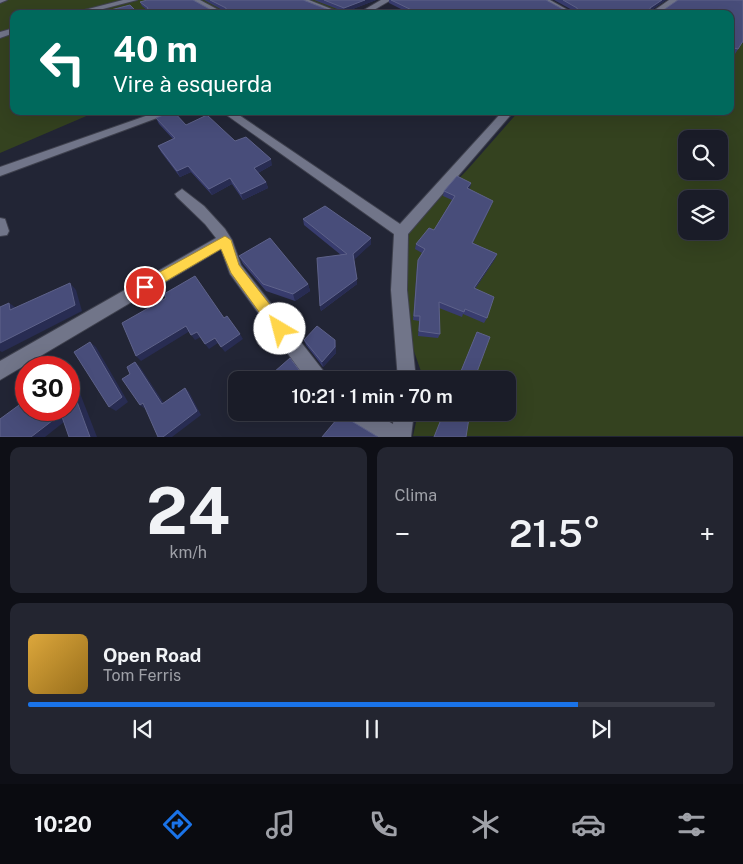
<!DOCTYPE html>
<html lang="pt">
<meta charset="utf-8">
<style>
:root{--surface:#1a1c28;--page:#232530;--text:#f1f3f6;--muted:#9fa1a8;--line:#383a45;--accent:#1a73e8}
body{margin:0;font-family:"Public Sans",sans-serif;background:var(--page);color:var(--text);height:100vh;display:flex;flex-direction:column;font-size:19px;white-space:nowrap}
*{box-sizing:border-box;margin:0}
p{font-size:16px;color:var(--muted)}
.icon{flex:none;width:28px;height:28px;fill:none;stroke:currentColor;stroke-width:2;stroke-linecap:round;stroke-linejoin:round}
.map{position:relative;height:437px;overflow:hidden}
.sheet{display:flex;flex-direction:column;gap:10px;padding:10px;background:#0e0f16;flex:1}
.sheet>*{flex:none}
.banner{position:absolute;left:10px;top:10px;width:724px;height:105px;border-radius:10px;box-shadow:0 5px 20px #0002,0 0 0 1px var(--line);background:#00695c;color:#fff;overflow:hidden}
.controls{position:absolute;left:678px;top:130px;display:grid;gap:10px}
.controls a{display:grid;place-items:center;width:50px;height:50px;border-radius:10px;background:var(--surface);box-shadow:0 5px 20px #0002,0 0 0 1px var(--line);font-size:25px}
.speed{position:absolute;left:15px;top:356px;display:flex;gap:10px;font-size:25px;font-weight:700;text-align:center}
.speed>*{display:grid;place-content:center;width:65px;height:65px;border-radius:50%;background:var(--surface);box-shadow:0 5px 20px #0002,0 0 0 1px var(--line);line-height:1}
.speed .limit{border:8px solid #d22;background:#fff;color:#111}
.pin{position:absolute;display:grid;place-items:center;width:42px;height:42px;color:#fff;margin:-21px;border:2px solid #fff;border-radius:50%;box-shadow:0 1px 5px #0007}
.me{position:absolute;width:55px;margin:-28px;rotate:323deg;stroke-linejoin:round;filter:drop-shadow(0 0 4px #0008)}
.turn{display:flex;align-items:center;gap:18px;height:105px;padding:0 20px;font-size:22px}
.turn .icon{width:65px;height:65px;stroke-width:2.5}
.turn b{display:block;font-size:35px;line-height:42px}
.big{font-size:38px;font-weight:600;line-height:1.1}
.sheet .tile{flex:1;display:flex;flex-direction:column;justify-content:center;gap:8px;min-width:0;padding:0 18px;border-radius:10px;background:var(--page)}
.sheet .dial{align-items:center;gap:0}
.dial b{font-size:65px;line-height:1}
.song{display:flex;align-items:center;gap:15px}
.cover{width:60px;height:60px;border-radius:8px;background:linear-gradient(135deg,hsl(40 70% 55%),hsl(40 70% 35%))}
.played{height:5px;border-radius:2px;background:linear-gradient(90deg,var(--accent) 80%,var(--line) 80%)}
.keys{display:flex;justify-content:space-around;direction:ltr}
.heat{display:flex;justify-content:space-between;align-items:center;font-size:28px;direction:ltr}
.sheet .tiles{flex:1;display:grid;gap:10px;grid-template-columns:1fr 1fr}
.tile:last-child{grid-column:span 2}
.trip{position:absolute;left:228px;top:371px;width:288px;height:50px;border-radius:10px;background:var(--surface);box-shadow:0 5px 20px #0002,0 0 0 1px var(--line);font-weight:600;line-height:50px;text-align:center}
.tabs{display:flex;height:80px;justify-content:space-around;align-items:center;background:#0a0b10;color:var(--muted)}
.tabs .icon{width:35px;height:35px}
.tabs .on{color:var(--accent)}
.tabs b{font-size:22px;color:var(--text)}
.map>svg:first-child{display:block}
.green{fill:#34421f;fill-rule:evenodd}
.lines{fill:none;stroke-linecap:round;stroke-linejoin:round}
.minor-casing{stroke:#3f414e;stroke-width:2}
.minor{fill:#717589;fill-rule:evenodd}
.wall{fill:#383c6e}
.shaded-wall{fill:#282c52}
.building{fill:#484d7a;stroke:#5e628a}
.route{fill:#ffd54a;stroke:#a68a30}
</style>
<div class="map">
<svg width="743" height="437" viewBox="0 0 743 437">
<rect width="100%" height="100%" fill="#222535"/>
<g class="green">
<path d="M0 0H359L327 14H14V111H98L0 153Z"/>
<path d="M743 4V436H413L418 413 506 412V380H424L409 337 403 286 408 231 468 169 519 111H730V14ZM686 139H719V171H686ZM686 199H719V231H686Z"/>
</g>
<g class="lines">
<g class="minor-casing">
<g id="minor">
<path d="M0 0H7L0 3Z"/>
<path d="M123 0H137L84 14H69Z"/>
<path d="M190 0H200L226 14H215Z"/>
<path d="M298 0H309L344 14H332Z"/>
<path d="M381 0H391L367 14H357Z"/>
<path d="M540 0H550L575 14H565Z"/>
<path d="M669 0H678L659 14H649Z"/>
<path d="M14 28V33L0 38V32Z"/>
<path d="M160 111H176L0 176V167Z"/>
<path d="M221 111H233L400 224 503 111H514L408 234 407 290 416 380H398L391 290 394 234Z"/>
<path d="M182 189 204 206 225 229 232 240 241 265 325 373 327 380H307L230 274 221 249 0 380V361L216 238 205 224 177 197 175 194Z"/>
<path d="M0 218 5 219 9 231 7 235 0 236Z"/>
<path d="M343 412H372L393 424 394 412H414L411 437H375L345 419Z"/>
</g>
</g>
<use href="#minor" class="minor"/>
</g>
<g class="wall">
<path d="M204 0H303L334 12V13L95 14 136 11 146 12 147 10 142 6 140 2 213 11H224Z"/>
<path d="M314 0H376L345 12Z"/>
<path d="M389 0H546L566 11H574L554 0H666L650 11H662L743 0V43H742L735 54 730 52V14H411L389 3Z"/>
<path d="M156 118 186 125 235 141 272 165 258 173 266 182 268 188 243 200 232 184 212 195 191 172 180 177 161 152 158 146 173 139 159 124Z"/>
<path d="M471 183 469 189 491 206 473 243 497 254 495 259 475 289 487 318 484 323 463 314 462 317 439 308 440 334 438 338 418 336 419 321 413 320 417 265 422 253 415 249 416 244 434 230 452 200 443 196 444 191Z"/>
<path d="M303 219 371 244 354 259 357 284 321 311 320 306 341 255 304 225Z"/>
<path d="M239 256 308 284 310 291 295 301 266 291 243 264Z"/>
<path d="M477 332 474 380H461L458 378Z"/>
<path d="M304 340H335L336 353 323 367 306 345Z"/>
</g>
<g class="shaded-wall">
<path d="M365 0H376L345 12 344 8Z"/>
<path d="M662 0H666L648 12 650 8Z"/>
<path d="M271 159 272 165 256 174 254 168Z"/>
<path d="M188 166 191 172 180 177 177 171Z"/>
<path d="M230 178 232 184 212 195 209 189Z"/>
<path d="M266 182 268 188 243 200 241 194Z"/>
<path d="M471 183 470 188 465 194 467 188Z"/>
<path d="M493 201 491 206 470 248 472 243Z"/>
<path d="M371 238V244L354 260 353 254Z"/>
<path d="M497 254 495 259 472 293 474 288Z"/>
<path d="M357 279V284L321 311 320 306Z"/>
<path d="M70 283 76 290 82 311 2 352 0 351V343Z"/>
<path d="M308 284 310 291 295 301 293 294Z"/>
<path d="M9 303 18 309 10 310Z"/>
<path d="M186 326 190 331 141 361 136 356Z"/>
<path d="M197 332 201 337 195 340 191 335Z"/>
<path d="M240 334 243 339 225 352 221 347Z"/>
<path d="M215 338 218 343 209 349 205 344Z"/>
<path d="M335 340 336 353 323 367 322 362Z"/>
<path d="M90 342 96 347 128 402 116 411 109 407Z"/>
<path d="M61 360 69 365 97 437H90L69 380V368H64Z"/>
<path d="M135 362 140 367 167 408 162 404Z"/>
<path d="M185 388 189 392 201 415 172 437H163Z"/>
<path d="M143 403 145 409 140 405Z"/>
<path d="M61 414 69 418 45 437H31Z"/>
</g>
<g class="building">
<path d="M147 0H193L213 11H226V8L210 0H303L334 12H332L336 14H95L130 5 136 11 146 12 148 8 140 2Z"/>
<path d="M324 0H365L344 8Z"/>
<path d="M391 0H546L566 11H578L577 8 563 0H662L650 8V11H662L678 0H743V41L738 49 730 47V14H420Z"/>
<path d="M173 111 186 125 207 115 235 141 246 137 271 159 254 168 266 182 241 194 230 178 209 189 188 166 177 171 158 146 175 138 156 118Z"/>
<path d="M457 176 471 183 467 188 493 201 472 243 497 254 474 288 494 297 487 318 465 309 464 312 439 302 440 334 419 331 420 316H414L418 260 425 249 416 244 429 228 434 230 455 196 444 191Z"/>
<path d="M325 206 371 238 353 254 357 279 320 306 317 258 347 254 303 219Z"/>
<path d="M270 238 308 284 293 294 263 284 240 257 239 256Z"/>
<path d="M195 276 224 318 227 316 240 334 221 347 215 338 205 344 197 332 191 335 186 326 136 356 122 323 166 298 164 294Z"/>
<path d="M70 283 75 305 0 343V307L9 303 10 310Z"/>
<path d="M317 326 335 340V347L322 362 304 340Z"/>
<path d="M477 332 490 337 474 380H468L459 376Z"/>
<path d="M90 342 122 397 109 407 74 352Z"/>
<path d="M290 358 305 378 309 379 308 380H265Z"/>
<path d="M61 360 64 368H50Z"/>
<path d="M135 362 162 404 185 388 197 411 163 437H158L143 403 140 405 122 379 130 374 127 367Z"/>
<path d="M69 380 90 437H69L61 414 31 437H0V419L26 400V410H69Z"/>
<path d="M444 412H453L469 418 466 437H434Z"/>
<path d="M342 413 343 416 378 437H322Z"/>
</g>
<path class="route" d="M225 236 231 240 239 265 285 324 287 329 285 334 280 336 275 334 231 273 221 249 149 291H140L138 287 140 283Z"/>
</svg>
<div class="controls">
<a><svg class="icon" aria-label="search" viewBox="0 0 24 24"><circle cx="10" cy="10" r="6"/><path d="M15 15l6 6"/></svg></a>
<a><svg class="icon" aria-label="layers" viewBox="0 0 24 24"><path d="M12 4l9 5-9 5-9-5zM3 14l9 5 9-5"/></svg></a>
</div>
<div class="speed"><div class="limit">30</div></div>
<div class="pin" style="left:145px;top:287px;background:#d93025"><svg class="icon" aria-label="arrive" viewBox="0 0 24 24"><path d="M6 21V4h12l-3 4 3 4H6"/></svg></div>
<svg class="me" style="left:280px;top:329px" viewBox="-20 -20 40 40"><circle r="19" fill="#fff"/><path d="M0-13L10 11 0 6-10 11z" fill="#ffd54a"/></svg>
<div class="trip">10:21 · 1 min · 70 m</div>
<div class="banner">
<div class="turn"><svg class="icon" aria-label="left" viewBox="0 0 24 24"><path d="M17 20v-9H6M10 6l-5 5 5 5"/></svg><div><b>40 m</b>Vire à esquerda</div></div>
</div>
</div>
<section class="sheet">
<div class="tiles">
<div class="tile dial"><b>24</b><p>km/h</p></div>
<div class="tile"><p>Clima</p>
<div class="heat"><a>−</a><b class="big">21.5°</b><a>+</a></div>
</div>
<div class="tile">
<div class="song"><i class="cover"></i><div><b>Open Road</b><p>Tom Ferris</p></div></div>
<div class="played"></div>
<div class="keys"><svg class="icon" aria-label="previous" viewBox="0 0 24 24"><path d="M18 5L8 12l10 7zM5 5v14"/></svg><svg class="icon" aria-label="pause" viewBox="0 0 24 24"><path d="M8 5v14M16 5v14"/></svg><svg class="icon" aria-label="next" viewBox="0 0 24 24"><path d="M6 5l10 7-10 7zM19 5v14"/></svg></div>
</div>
</div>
</section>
<nav class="tabs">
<b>10:20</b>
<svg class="icon on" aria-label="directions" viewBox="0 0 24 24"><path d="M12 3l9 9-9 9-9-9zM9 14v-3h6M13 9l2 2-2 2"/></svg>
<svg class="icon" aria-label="music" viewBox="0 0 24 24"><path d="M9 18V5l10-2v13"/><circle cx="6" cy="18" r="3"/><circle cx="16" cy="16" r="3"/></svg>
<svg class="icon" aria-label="phone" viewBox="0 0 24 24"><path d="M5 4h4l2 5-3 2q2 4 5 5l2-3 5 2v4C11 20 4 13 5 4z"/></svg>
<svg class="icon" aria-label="climate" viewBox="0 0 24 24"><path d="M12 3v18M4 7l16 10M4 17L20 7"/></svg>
<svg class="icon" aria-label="car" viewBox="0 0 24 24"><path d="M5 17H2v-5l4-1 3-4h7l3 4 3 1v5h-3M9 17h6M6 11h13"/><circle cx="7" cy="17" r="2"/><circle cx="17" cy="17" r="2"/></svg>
<svg class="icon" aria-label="filters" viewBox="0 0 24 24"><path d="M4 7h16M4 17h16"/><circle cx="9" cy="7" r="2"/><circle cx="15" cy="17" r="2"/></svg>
</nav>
